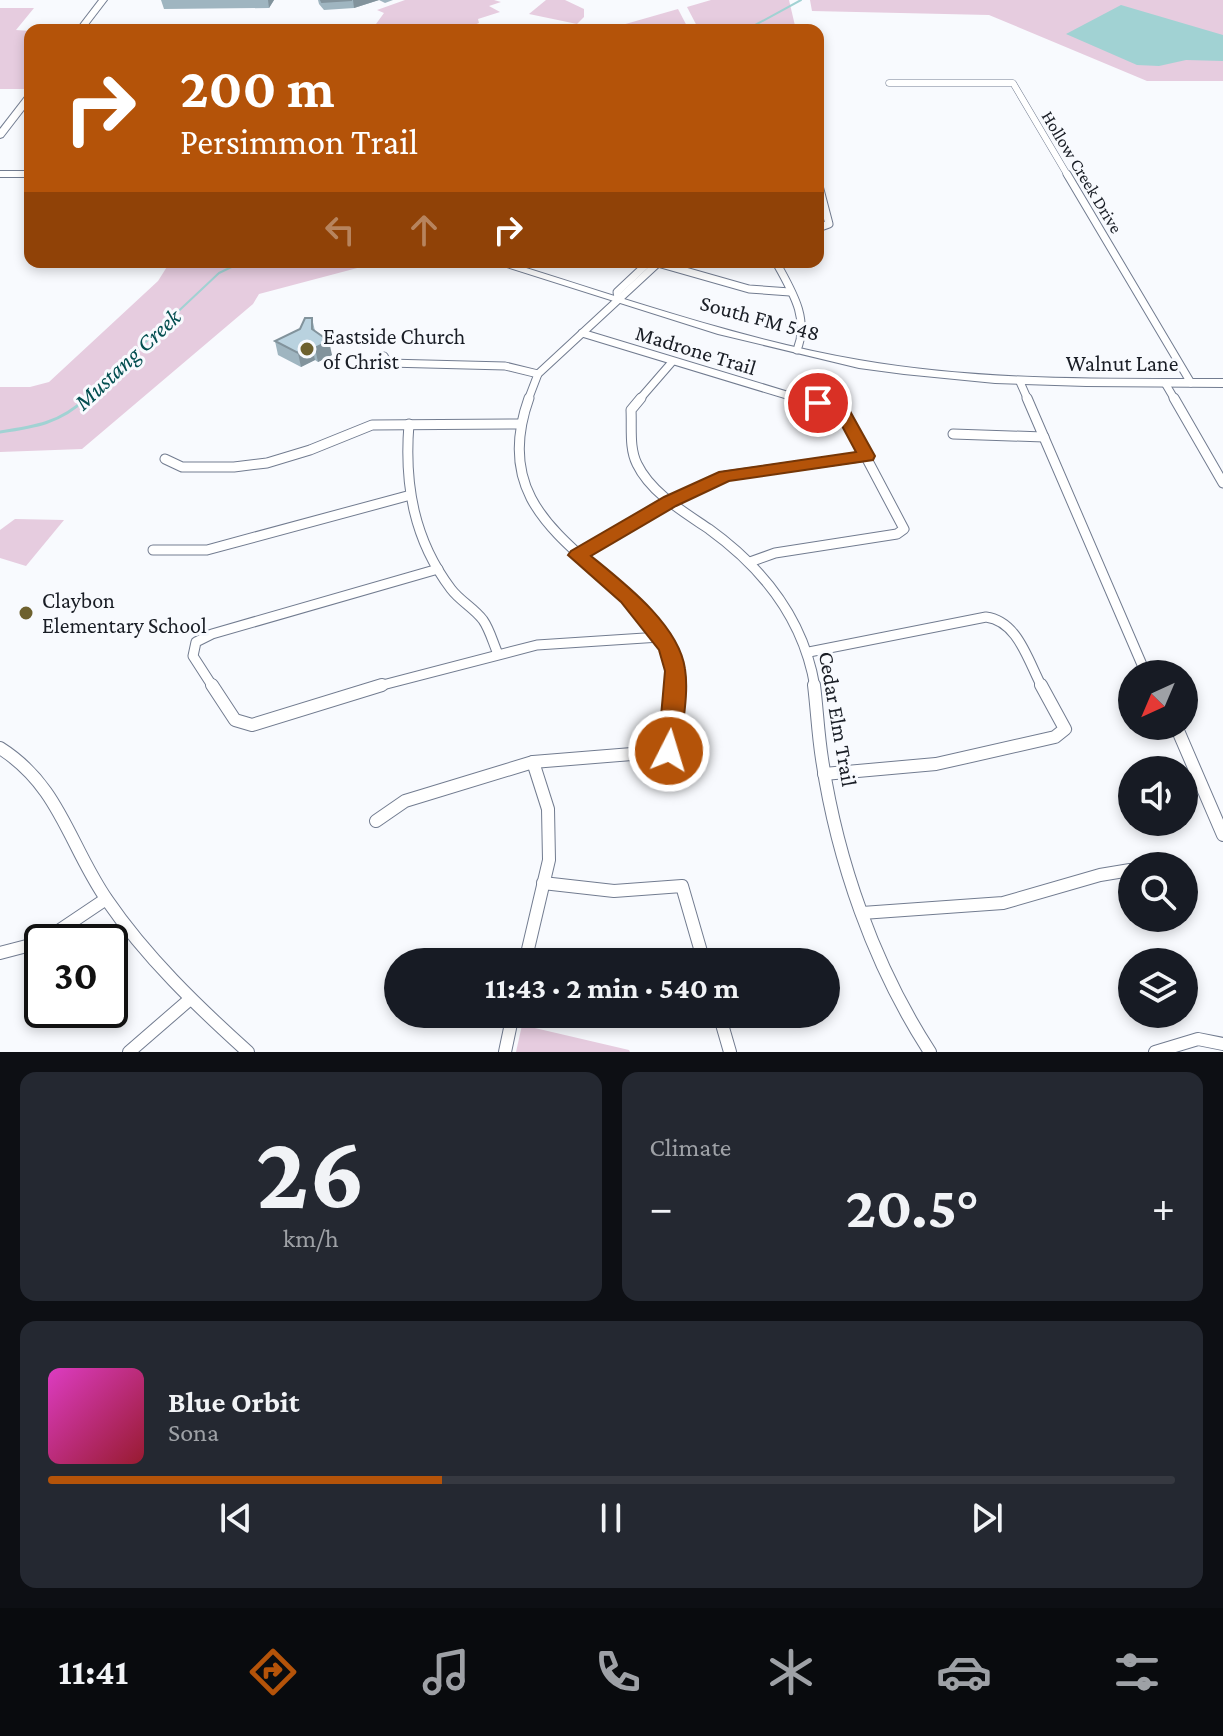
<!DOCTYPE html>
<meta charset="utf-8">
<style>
:root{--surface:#171b24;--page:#242831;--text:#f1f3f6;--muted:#9ea1a6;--line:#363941;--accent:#b45309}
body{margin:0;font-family:"Crimson Pro",serif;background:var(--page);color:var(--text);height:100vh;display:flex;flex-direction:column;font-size:30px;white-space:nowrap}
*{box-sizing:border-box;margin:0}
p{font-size:26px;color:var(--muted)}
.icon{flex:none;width:44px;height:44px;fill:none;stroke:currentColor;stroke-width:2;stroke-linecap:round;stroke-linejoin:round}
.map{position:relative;height:1052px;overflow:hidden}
.sheet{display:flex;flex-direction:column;gap:20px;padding:20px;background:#0d0f14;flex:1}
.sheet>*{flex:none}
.top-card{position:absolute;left:24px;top:24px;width:800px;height:244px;border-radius:16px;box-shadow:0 4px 12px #0003;background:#b45309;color:#fff;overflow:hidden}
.needle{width:52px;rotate:224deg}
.tools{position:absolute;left:1118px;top:660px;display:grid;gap:16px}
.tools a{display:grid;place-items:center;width:80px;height:80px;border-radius:50%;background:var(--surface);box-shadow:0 4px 12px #0003;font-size:40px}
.speed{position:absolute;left:24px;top:924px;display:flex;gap:16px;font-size:40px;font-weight:700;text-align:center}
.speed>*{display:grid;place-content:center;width:104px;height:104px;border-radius:50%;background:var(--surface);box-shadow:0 4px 12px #0003;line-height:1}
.speed .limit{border:4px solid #111;border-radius:12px;background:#fff;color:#111}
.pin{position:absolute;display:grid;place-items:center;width:68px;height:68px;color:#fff;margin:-34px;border:4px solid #fff;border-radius:50%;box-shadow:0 2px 8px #0007}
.me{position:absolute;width:88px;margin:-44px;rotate:5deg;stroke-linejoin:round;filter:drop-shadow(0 0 6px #0008)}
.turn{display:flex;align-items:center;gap:28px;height:168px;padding:0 24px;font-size:36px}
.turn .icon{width:104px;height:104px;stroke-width:2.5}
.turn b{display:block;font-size:56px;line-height:68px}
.lanes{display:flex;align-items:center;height:76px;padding:0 24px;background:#0003;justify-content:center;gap:40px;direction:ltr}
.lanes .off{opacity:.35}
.big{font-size:60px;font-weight:700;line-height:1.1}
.sheet .card{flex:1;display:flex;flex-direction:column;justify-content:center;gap:12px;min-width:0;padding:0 28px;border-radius:16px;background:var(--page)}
.sheet .dial{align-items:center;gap:0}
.dial b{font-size:104px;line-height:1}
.song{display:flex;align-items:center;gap:24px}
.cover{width:96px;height:96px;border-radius:12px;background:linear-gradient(135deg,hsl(310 70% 55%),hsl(350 70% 35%))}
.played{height:8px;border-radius:4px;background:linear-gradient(90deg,var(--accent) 35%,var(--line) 35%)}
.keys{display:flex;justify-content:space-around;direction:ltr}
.heat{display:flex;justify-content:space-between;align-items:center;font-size:44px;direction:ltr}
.sheet .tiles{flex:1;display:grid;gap:20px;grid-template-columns:1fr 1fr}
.card:last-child{grid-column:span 2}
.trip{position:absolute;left:384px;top:948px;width:456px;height:80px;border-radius:40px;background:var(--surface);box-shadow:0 4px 12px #0003;font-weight:700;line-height:80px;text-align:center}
.dock{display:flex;height:128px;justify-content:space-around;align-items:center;background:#090b0e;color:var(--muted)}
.dock .icon{width:56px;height:56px}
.dock .current{color:var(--accent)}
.dock b{font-size:36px;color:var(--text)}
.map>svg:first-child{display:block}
.green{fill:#e6ccdf}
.water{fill:#a1d2d3}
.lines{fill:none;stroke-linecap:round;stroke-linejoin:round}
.stream-far1{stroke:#a1d2d3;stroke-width:2}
.stream{stroke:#a1d2d3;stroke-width:3}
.street-far3-casing{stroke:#727c90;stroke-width:7}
.street-far2-casing{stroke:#727c90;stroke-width:9}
.street-far1-casing{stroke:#727c90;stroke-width:11}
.street-casing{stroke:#727c90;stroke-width:14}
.secondary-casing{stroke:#727c90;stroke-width:2}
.street-far3{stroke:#fff;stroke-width:6}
.street-far2{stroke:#fff;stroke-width:7}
.street-far1{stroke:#fff;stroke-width:9}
.street{stroke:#fff;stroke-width:12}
.secondary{fill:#fff;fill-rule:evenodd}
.wall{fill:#9fb5c0}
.shaded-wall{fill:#82939c}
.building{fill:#b9d2df;stroke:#82939c;stroke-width:2}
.route{fill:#b45309;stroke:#753606;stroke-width:2}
.poi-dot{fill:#6e612e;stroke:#f8fafe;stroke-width:3}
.labels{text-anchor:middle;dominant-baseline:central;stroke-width:6;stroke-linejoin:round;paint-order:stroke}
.far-street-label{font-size:18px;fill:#191d25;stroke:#f8fafe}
.street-label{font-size:22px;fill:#191d25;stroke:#f8fafe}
.poi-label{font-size:22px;fill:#191d25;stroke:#f8fafe;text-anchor:start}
.water-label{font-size:24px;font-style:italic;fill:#034e50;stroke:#f8fafe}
</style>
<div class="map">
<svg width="1223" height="1052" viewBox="0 0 1223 1052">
<rect width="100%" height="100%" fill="#f8fafe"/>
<g class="green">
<path d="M405 0H494L501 2 489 6 500 12 478 19 479 23 469 27 388 30 376 24 384 13 377 10Z"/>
<path d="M546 0H565L584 9V17L577 24 529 14Z"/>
<path d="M711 0H789L796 30H699L687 7Z"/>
<path d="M810 0H1223V81H1147L989 15 812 11Z"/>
<path d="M0 8H34L16 30 30 31V83L25 89H0Z"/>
<path d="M678 9 689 30H618L622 25Z"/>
<path d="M170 262H380L259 294 253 304 82 449 0 452V387H30L49 382 158 281Z"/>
<path d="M15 519 64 520 26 566 0 558V530Z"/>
<path d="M522 1025 629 1050 630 1052H516Z"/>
</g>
<path class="water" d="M1121 5 1223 35V61L1186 60 1159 66 1137 65 1066 34Z"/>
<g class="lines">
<g class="stream-far1">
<path d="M746 30 801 0"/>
<path d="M84 400 219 273 242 262"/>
</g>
<path class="stream" d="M0 432C34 427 61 423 86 398"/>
<g class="street-far3-casing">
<path id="street-far3" d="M889 83H1013L1068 176"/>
</g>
<g class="street-far2-casing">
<g id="street-far2">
<path d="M1067 174 1191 383"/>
<path d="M818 182 829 224 818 228"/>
<path d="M654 262 749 289 790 292"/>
<path d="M776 262C791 290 810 318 797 350"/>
<path d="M618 298 617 292 649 262"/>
<path d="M582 333 803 400"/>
<path d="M384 356 388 363 505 366 538 374"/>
<path d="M1020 382 1028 400"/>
<path d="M1165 383 1175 400"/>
<path d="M528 400 538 374 658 263"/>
<path d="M639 400 672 362"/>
</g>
</g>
<g class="street-far1-casing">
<g id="street-far1">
<path d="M529 398C487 515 588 547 648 622 665 643 676 658 674 687"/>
<path d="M641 398 631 410C632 428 629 448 637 464 651 493 684 512 709 529 763 568 804 620 815 687"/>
<path d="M1027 398 1146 674"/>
<path d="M1174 398 1223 483"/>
<path d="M409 424C404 485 414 540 451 589 460 601 474 608 483 620 490 630 493 643 498 654"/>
<path d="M953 434 1044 437"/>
<path d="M165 459 182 467H234L267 463 310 450 372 425 520 424"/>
<path d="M153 550H207L407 496"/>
<path d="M578 555 670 501 725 476 867 456"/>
<path d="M750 562 775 553 897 534 904 529 840 408 794 398"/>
<path d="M809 652 986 617C1018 621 1028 661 1042 687"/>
<path d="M213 687 193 656 196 642 212 634 438 569"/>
<path d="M375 687 537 645 660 637"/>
</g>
</g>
<g class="street-casing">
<g id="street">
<path d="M212 685 235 720 252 725 382 685"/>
<path d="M814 685C817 709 818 734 822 759 837 860 874 966 930 1052"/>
<path d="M1176 726 1223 835"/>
<path d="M0 748C60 786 69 845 107 900 146 957 197 1006 248 1052"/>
<path d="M824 774 936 764 1055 737 1065 729 1041 685"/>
<path d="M376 821 405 801 533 762 669 751 674 685"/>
<path d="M543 883 614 891 682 886 704 962"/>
<path d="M862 913 1003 903 1100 875 1130 870"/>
<path d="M42 942 106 899"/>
<path d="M0 953 42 942"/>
<path d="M525 962 549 860 548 809 533 762"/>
<path d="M719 1014 730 1052"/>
<path d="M129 1052 189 1000"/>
<path d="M505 1052 513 1014"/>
<path d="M1155 1052 1198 1039 1223 1044"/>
</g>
</g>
<g class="secondary-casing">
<g id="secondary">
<path d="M99 0H107L84 30H76Z"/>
<path d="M30 93V102L3 137 0 138V129L27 94Z"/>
<rect x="0" y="171" width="30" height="6"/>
<path d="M491 262H507C623 298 739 339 859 360 979 381 1102 379 1223 379V387L1086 386 995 383 904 374 859 368 718 334Z"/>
</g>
</g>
<use href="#street-far3" class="street-far3"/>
<use href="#street-far2" class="street-far2"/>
<use href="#street-far1" class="street-far1"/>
<use href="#street" class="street"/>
<use href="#secondary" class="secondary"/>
</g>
<g class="wall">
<path d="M161 0H274L269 8 164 9Z"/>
<path d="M318 0H393L385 3 379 0 354 8 324 10 319 4Z"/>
<path d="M312 318 315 331 332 355 318 362 315 360 301 367 278 355 275 341 300 329Z"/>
</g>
<g class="shaded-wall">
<path d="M268 0H274L269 8Z"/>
<path d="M353 0H379L354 8Z"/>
<path d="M329 341 332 355 318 362 315 348Z"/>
<path d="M312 346 315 360 301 367 298 353Z"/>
</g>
<g class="building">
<path d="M321 0H352L322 2Z"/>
<path d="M305 318H312V329L329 341 315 348 312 346 298 353 275 341 300 329Z"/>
</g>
<path class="route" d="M818 398 846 404 875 456 873 460 729 481 676 506 591 556C624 583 679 625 685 669 689 694 682 725 680 751L677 757 669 759 662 757 658 751 665 671 659 650 621 602 568 555 571 551 664 497 719 472 856 452 834 411 812 407 810 403Z"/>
<g class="poi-dot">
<circle cx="307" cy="349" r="8"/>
<circle cx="26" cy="613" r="8"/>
</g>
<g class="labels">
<g class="far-street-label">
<text transform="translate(1082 172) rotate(59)">Hollow Creek Drive</text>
</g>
<g class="street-label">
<text transform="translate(760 318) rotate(15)">South FM 548</text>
<text transform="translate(696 350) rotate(17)">Madrone Trail</text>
<text x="1122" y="363">Walnut Lane</text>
<text transform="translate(838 719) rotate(80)">Cedar Elm Trail</text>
</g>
<g class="poi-label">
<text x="323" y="336">Eastside Church<tspan x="323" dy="25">of Christ</tspan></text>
<text x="42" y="600">Claybon<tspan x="42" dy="25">Elementary School</tspan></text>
</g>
<g class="water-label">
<text transform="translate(127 359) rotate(-43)">Mustang Creek</text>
</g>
</g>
</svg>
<div class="tools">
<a><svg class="needle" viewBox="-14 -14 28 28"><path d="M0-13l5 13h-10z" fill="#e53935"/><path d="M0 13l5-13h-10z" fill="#9ea1a6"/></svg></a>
<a><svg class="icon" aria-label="sound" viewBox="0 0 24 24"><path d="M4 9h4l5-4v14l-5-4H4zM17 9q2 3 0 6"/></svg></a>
<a><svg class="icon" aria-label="search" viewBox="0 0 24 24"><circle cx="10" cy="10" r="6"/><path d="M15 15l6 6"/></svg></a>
<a><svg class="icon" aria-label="layers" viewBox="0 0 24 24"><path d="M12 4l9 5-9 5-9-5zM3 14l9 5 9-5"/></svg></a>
</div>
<div class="speed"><div class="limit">30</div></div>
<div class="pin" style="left:818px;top:403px;background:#d93025"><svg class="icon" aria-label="arrive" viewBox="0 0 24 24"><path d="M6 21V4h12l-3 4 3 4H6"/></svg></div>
<svg class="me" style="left:669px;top:751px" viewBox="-20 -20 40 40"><circle r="17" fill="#b45309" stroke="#fff" stroke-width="3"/><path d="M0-11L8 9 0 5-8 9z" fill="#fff"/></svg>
<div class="trip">11:43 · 2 min · 540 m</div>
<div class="top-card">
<div class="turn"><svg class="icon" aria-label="right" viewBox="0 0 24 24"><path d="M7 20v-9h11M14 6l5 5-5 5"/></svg><div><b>200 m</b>Persimmon Trail</div></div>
<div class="lanes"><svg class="icon off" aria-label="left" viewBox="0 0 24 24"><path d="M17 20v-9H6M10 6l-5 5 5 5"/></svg><svg class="icon off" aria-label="ahead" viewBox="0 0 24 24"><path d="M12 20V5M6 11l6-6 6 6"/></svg><svg class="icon" aria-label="right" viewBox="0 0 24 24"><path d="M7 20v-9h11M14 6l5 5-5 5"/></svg></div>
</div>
</div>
<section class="sheet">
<div class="tiles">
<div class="card dial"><b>26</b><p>km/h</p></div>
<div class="card"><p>Climate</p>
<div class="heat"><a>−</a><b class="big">20.5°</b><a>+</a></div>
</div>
<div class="card">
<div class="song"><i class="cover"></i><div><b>Blue Orbit</b><p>Sona</p></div></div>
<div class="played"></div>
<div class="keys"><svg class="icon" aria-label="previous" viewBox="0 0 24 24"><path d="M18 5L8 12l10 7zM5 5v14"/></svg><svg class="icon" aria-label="pause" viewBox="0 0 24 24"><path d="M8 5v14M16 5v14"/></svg><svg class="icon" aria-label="next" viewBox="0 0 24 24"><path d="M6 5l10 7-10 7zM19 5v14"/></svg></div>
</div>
</div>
</section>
<nav class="dock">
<b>11:41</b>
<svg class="icon current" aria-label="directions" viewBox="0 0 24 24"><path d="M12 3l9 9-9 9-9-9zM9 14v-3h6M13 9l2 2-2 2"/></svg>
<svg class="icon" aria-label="music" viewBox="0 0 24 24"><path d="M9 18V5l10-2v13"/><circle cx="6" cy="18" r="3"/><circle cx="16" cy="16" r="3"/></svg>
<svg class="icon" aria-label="phone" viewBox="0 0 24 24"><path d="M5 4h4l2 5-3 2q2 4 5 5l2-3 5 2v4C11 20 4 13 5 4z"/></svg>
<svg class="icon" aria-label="climate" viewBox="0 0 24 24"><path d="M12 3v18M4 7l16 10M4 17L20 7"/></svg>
<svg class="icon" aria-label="car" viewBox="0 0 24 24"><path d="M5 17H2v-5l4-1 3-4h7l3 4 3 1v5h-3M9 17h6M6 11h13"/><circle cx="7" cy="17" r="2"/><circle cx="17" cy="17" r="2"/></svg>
<svg class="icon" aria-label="filters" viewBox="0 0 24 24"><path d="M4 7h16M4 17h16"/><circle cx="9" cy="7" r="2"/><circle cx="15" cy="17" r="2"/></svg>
</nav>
